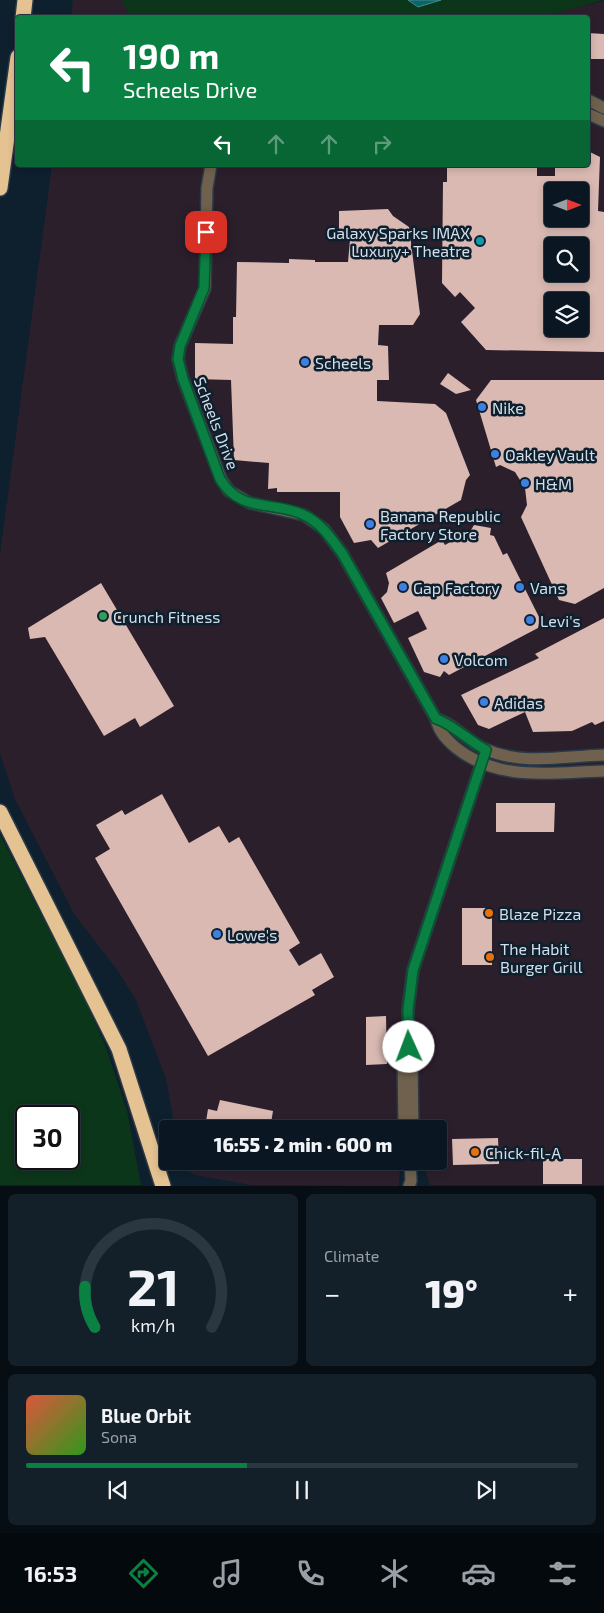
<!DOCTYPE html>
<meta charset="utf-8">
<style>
:root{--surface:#0a1722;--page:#13202a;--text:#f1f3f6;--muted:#999fa5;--line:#2a3640;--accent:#0b8043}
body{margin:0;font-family:"Exo 2",sans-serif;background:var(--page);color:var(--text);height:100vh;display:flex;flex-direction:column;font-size:19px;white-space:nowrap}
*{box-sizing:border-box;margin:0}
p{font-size:16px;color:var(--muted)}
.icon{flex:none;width:28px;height:28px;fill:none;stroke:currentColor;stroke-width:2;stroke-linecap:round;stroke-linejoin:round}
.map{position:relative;height:1186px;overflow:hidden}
.sheet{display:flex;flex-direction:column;gap:8px;padding:8px;background:#060d13;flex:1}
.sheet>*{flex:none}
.top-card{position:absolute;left:15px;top:15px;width:575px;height:152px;border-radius:5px;box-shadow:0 2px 8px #0003,0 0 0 1px var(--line);background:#0b8043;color:#fff;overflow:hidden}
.needle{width:32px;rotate:90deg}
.fabs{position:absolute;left:544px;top:182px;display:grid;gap:10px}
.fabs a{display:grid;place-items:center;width:45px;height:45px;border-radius:5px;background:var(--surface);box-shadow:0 2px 8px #0003,0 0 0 1px var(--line);font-size:25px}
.speed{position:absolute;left:15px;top:1105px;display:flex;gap:10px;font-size:25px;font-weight:700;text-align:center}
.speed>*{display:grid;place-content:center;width:65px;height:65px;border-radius:50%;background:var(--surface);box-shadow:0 2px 8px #0003,0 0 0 1px var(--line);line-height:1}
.speed .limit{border:2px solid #111;border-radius:8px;background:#fff;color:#111}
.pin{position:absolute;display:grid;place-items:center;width:42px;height:42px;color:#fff;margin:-21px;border-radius:10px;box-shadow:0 2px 8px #0006}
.me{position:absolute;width:55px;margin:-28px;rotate:358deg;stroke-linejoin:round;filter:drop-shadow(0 0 4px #0008)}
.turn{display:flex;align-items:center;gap:18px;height:105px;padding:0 25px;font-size:22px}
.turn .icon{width:65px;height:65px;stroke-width:2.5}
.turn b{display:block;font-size:35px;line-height:42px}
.lanes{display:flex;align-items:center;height:48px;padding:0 25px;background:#0003;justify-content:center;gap:25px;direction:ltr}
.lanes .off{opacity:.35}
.big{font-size:38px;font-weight:800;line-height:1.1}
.sheet .widget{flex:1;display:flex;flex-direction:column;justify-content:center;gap:8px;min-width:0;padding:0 18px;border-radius:8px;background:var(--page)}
.sheet .dial{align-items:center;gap:0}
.dial svg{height:130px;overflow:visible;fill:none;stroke:var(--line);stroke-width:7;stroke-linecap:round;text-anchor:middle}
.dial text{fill:var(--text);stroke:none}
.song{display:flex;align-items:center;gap:15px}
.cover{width:60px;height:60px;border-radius:8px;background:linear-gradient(135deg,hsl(10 70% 55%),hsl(110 70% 35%))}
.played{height:5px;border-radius:2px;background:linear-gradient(90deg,var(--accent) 40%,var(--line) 40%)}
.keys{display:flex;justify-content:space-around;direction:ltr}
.heat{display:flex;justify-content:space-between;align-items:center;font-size:28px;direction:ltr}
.sheet .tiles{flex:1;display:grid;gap:8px;grid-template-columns:1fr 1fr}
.widget:last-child{grid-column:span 2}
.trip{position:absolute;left:159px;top:1120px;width:288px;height:50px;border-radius:5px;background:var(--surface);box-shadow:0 2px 8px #0003,0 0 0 1px var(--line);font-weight:800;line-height:50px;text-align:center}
.tabs{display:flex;height:80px;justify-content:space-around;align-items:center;background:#04090e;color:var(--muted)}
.tabs .icon{width:35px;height:35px}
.tabs .selected{color:var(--accent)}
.tabs b{font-size:22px;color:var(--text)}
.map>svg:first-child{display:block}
.commercial{fill:#2c1f2c;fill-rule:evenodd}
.green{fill:#0c3619;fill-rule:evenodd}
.water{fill:#0b6567;stroke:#478a8e}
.building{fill:#d9b9b2;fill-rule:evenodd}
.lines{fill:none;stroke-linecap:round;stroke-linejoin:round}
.minor-casing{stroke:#2a3a48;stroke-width:14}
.highway-casing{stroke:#2a3a48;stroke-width:18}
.minor{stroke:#6f614e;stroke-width:11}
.highway{stroke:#e5c291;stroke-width:15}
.route-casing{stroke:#07532c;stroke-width:12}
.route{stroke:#0b8043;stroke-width:9}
.culture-dot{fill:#0f9aa8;stroke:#0e1f2e;stroke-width:2}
.shop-dot{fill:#3f7fe0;stroke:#0e1f2e;stroke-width:2}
.leisure-dot{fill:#2e9e5b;stroke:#0e1f2e;stroke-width:2}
.food-dot{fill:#e8710a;stroke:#0e1f2e;stroke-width:2}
.labels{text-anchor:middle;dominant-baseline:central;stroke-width:5;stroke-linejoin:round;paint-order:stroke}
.poi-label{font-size:16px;fill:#d4dfea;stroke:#0e1f2e;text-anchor:start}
.street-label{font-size:16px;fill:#d4dfea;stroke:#0e1f2e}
</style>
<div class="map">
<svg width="604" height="1186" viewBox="0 0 604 1186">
<rect width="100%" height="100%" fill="#0e1f2e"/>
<g class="commercial">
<path d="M73 0H122L130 17 71 18Z"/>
<path d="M604 1V1185H430L424 1168 400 1169 399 1186 251 1185 195 1175 185 1169 182 1161H438V1129H175L166 1079 136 1000 118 971 74 914 15 799 0 753V554L52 165H588V18L534 17ZM552 191H580V219H552ZM552 246H580V274H552ZM552 301H580V329H552Z"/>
</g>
<g class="green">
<path d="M122 0H604L537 18H130Z"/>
<path d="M0 835 85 999 105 1045 127 1111 141 1185H0ZM26 1116H69V1159H26Z"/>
</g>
<path class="water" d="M408 0H441L418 7Z"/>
<g class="building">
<path d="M588 33 604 34V59H588Z"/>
<path d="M588 151 600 157 598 211 604 212V352L486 350 461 322 475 308 460 292 455 297 442 283 443 182H447V165H537V176H555V165H588ZM552 191H580V219H552ZM552 246H580V274H552ZM552 301H580V329H552Z"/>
<path d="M388 209 393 216 409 227 420 314 413 325H379L378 345 388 346 389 380H377V401L435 404 446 413 470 475 466 480 461 500 378 548 371 540 354 543 340 517V492H277V488L268 489 269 463 234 460 231 380 195 379V343L233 344V317H236L237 262 289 263V259L315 260V262H348L350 240 339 241V211Z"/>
<path d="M448 373 471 390 456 394 440 384Z"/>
<path d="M491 380H604V588L575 604 559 600 521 517 527 505 525 488 515 472 500 465 496 467 476 400Z"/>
<path d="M474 525 491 528 490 535 494 536 503 555 507 553 540 619 538 628 449 675 444 671 440 677 424 672 408 638 427 629 418 611 394 623 381 598 387 592 389 583 386 573 442 540 445 545 471 530Z"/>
<path d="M101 583 174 706 140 727 135 718 104 736 45 637 30 639 28 628Z"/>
<path d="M604 618V721L595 725 592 722 572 731 533 732 525 712 489 729 478 725 461 695 539 658 535 654Z"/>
<path d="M162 794 189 843 219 826 229 843 239 837 300 943 289 950 299 966 321 953 334 977 312 990 315 995 208 1056 95 858 110 849 96 825 122 810 125 815Z"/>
<path d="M496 803H555L554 832H496Z"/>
<rect x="462" y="908" width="30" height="57"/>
<path d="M386 1016 387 1064 366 1065V1017Z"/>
<path d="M220 1100 273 1111 270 1129 205 1128 208 1109 217 1111Z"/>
<path d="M498 1138 499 1164 453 1165 452 1139Z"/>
<rect x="543" y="1159" width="39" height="25"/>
</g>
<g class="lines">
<g class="minor-casing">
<g id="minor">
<path d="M588 100 604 108"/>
<path d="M588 114 604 121"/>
<path d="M211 165 207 188 205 288 180 346 178 359 183 379 221 479 229 491 250 503 304 515 324 529 342 553 436 719C439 732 446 739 455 747 499 783 552 772 604 771"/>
<path d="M436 719C453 723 468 742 485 749 522 766 565 756 604 755"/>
<path d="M404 1129 403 1062 408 1049"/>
<path d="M413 1129 412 1063 409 1047 408 1010 413 970 486 750"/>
<path d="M409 1186 411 1181 410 1161"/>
</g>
</g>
<g class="highway-casing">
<g id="highway">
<path d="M23 18 25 0"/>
<path d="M0 188 18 57"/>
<path d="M0 812 119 1049 163 1186"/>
</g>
</g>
<use href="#minor" class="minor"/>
<use href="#highway" class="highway"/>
</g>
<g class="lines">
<g class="route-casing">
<path id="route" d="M206 232 204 288 180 346 178 359 183 379 220 479C241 514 273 500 304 515 321 523 331 538 342 553L436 719C451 723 470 742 486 750L413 970 408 1010 409 1047"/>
</g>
<use href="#route" class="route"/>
</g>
<circle class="culture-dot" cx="480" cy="241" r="5"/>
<g class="shop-dot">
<circle cx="305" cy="362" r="5"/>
<circle cx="482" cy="407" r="5"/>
<circle cx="495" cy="454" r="5"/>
<circle cx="525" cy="483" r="5"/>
<circle cx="370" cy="524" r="5"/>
<circle cx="403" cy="587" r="5"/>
<circle cx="520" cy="587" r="5"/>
<circle cx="530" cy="620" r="5"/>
<circle cx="444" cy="659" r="5"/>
<circle cx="484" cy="702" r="5"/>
<circle cx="217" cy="934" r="5"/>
</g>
<circle class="leisure-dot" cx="103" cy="616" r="5"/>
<g class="food-dot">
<circle cx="489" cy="913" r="5"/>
<circle cx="490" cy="957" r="5"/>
<circle cx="475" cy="1152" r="5"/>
</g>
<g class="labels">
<g class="poi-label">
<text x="470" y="232" text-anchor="end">Galaxy Sparks IMAX<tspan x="470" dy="18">Luxury+ Theatre</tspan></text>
<text x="315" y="362">Scheels</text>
<text x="492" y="407">Nike</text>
<text x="505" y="454">Oakley Vault</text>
<text x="535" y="483">H&amp;M</text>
<text x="380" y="515">Banana Republic<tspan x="380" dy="18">Factory Store</tspan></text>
<text x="413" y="587">Gap Factory</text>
<text x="530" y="587">Vans</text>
<text x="113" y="616">Crunch Fitness</text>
<text x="540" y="620">Levi's</text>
<text x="454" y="659">Volcom</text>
<text x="494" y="702">Adidas</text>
<text x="499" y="913">Blaze Pizza</text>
<text x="227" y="934">Lowe's</text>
<text x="500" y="948">The Habit<tspan x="500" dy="18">Burger Grill</tspan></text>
<text x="485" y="1152">Chick-fil-A</text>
</g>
<g class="street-label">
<text transform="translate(217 423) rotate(69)">Scheels Drive</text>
</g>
</g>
</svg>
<div class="fabs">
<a><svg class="needle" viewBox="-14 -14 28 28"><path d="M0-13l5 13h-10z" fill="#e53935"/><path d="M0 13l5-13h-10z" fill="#999fa5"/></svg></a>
<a><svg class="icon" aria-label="search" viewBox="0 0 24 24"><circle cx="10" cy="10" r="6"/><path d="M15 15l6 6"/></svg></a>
<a><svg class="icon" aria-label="layers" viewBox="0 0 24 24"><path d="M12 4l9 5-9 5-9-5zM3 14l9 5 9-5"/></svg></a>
</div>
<div class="speed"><div class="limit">30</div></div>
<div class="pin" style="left:206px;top:232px;background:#d93025"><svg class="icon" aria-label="arrive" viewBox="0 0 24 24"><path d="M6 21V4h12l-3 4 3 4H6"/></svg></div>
<svg class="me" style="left:409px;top:1047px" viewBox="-20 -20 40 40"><circle r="19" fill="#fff"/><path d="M0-13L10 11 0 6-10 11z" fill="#0b8043"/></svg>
<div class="trip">16:55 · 2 min · 600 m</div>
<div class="top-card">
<div class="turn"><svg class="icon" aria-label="left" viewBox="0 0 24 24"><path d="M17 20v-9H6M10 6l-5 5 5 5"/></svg><div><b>190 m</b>Scheels Drive</div></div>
<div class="lanes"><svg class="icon" aria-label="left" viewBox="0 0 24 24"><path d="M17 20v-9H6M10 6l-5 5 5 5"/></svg><svg class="icon off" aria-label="ahead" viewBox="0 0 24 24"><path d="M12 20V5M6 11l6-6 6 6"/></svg><svg class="icon off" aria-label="ahead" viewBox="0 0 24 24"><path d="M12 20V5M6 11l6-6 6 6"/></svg><svg class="icon off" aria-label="right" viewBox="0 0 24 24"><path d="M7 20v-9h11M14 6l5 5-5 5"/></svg></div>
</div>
</div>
<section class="sheet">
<div class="tiles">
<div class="widget dial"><svg viewBox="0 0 100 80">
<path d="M14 69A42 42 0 1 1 86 69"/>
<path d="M14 69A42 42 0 0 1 8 44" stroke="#0b8043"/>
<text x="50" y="56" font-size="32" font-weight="700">21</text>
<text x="50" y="72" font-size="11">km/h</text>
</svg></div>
<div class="widget"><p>Climate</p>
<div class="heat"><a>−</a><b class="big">19°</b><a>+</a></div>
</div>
<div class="widget">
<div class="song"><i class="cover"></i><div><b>Blue Orbit</b><p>Sona</p></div></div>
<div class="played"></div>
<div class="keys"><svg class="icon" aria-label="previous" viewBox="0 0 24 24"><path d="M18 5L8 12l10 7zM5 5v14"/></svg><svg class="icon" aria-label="pause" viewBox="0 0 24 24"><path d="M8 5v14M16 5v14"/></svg><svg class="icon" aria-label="next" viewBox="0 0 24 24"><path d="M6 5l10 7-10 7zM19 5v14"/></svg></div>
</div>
</div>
</section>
<nav class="tabs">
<b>16:53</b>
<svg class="icon selected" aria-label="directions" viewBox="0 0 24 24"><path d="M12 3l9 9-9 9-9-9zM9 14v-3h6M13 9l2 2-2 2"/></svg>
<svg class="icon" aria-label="music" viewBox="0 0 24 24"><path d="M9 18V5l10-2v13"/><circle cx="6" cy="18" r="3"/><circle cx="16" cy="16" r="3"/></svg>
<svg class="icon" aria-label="phone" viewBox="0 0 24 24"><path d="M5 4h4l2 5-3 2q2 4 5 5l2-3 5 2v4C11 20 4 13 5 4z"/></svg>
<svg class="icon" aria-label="climate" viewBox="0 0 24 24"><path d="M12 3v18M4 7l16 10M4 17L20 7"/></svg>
<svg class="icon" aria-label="car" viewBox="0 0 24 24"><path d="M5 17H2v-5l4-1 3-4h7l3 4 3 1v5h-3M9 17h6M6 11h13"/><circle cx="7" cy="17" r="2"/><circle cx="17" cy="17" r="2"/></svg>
<svg class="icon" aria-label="filters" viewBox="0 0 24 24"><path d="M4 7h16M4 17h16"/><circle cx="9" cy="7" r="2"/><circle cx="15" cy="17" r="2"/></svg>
</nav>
